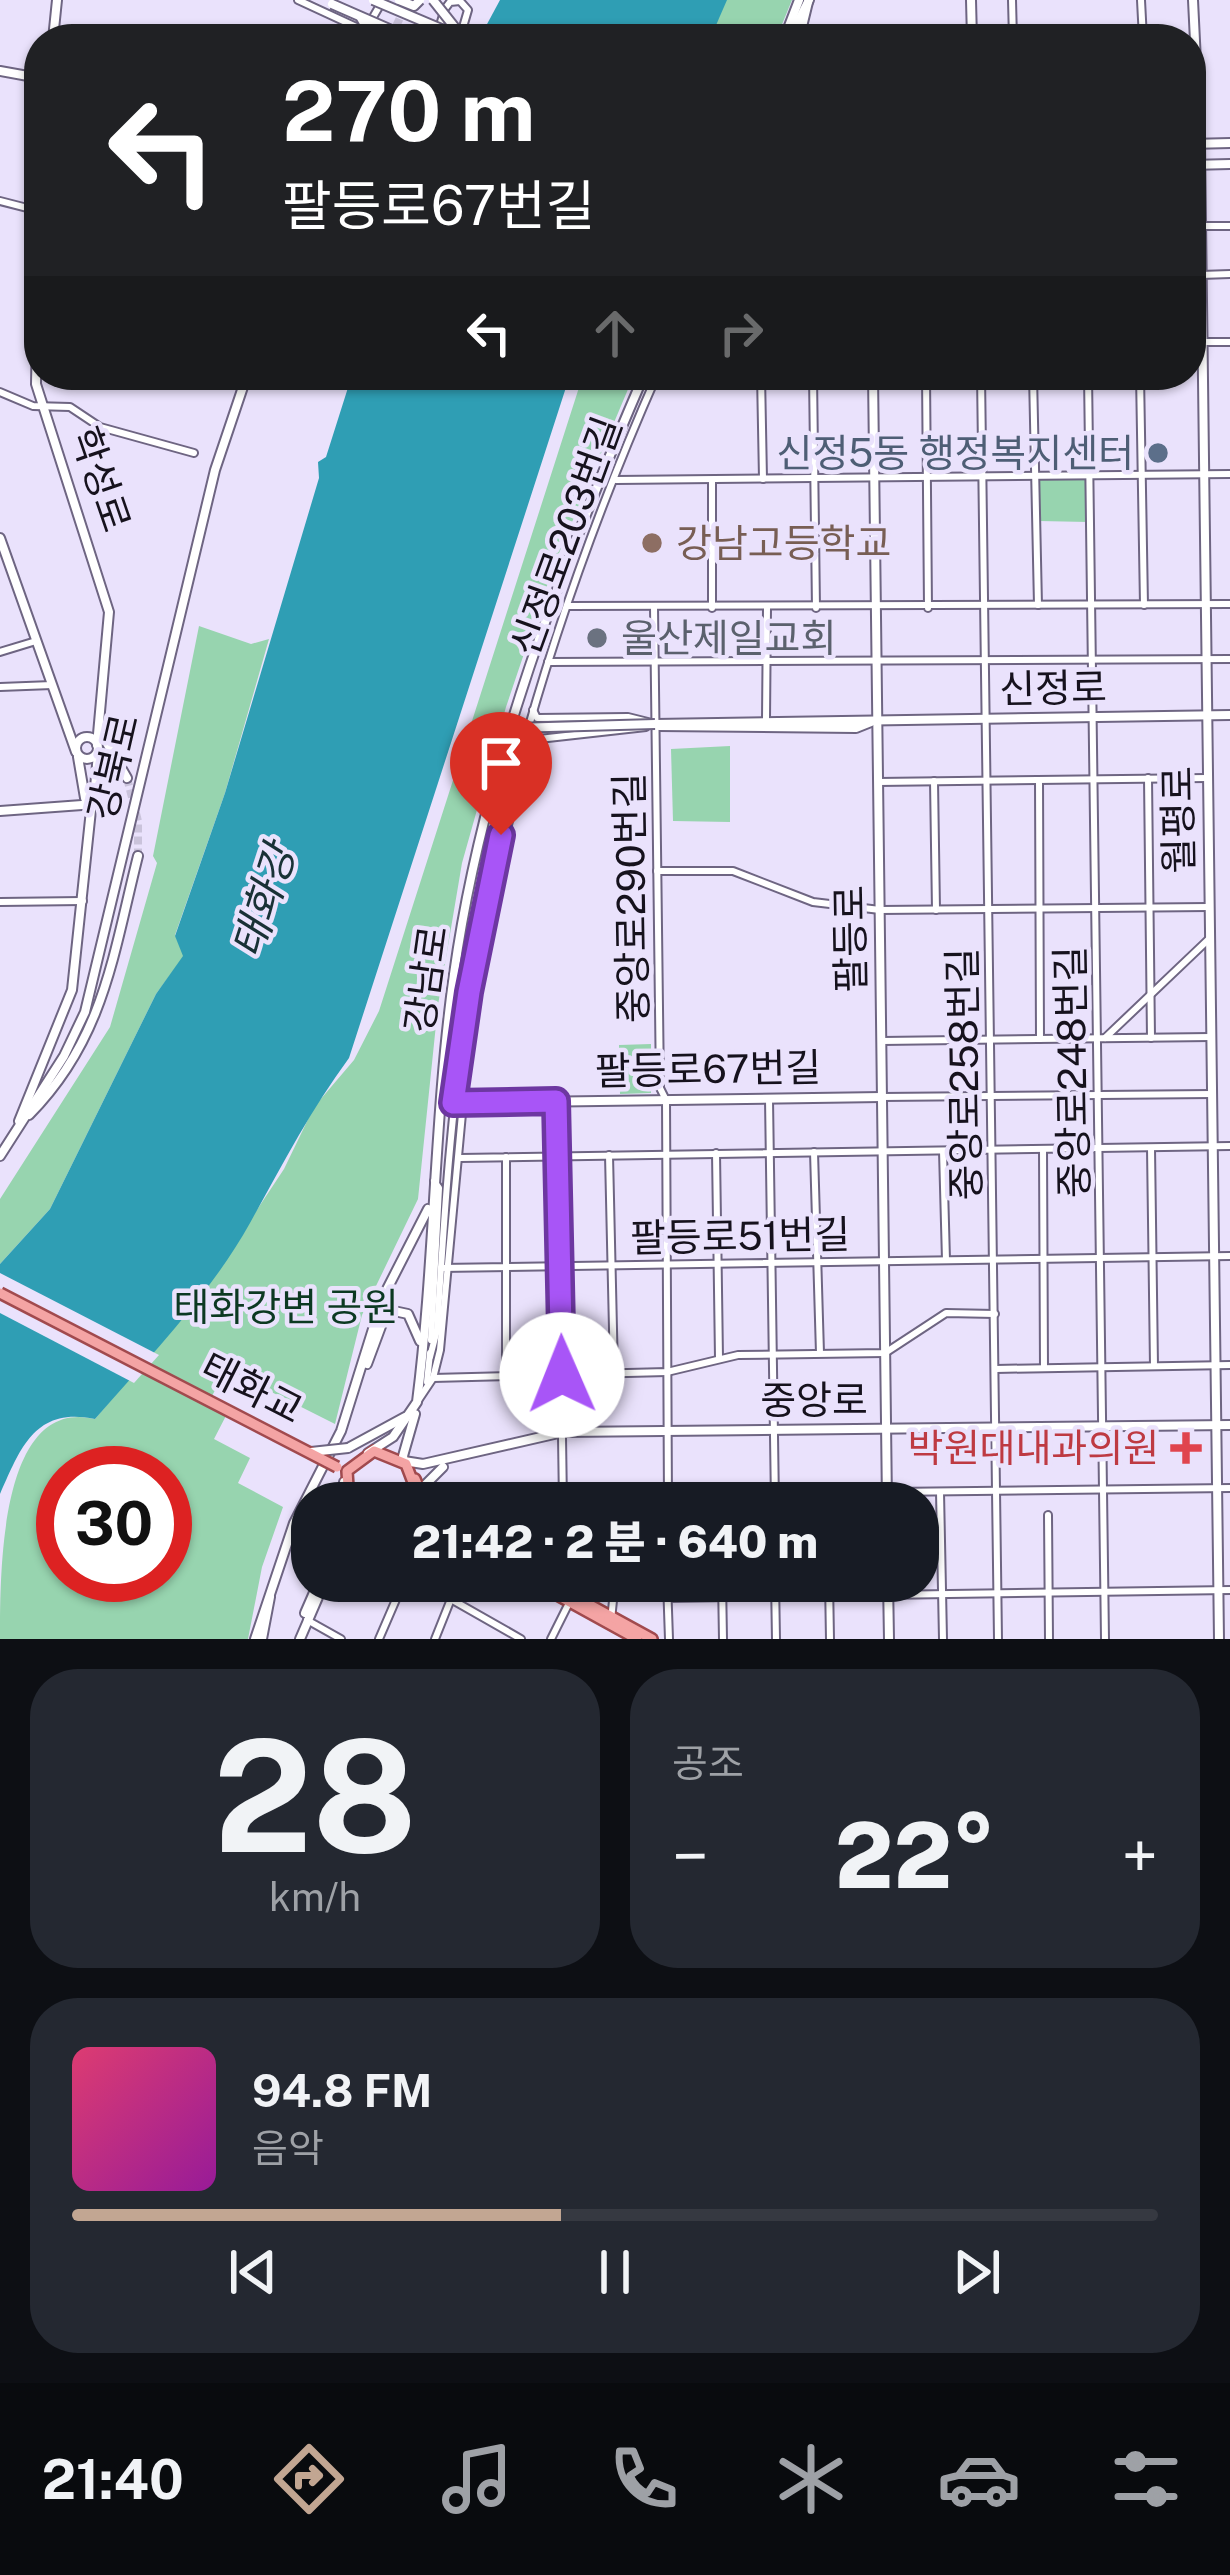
<!DOCTYPE html>
<html lang="ko">
<meta charset="utf-8">
<style>
:root{--surface:#171b24;--page:#242831;--text:#f1f3f6;--muted:#9ea1a6;--line:#363941;--accent:#c2a692}
body{margin:0;font-family:"Public Sans","Noto Sans KR",sans-serif;background:var(--page);color:var(--text);height:100vh;display:flex;flex-direction:column;font-size:45px;white-space:nowrap}
*{box-sizing:border-box;margin:0}
p{font-size:39px;color:var(--muted)}
.icon{flex:none;width:66px;height:66px;fill:none;stroke:currentColor;stroke-width:2;stroke-linecap:round;stroke-linejoin:round}
.map{position:relative;height:1639px;overflow:hidden}
.side{display:flex;flex-direction:column;gap:30px;padding:30px;background:#0d0f14;flex:1}
.side>*{flex:none}
.hud{position:absolute;left:24px;top:24px;width:1182px;height:366px;border-radius:48px;box-shadow:0 3px 9px #0004;background:#202124;color:#fff;overflow:hidden}
.speed{position:absolute;left:36px;top:1446px;display:flex;gap:24px;font-size:60px;font-weight:700;text-align:center}
.speed>*{display:grid;place-content:center;width:156px;height:156px;border-radius:50%;background:var(--surface);box-shadow:0 3px 9px #0004;line-height:1}
.speed .limit{border:18px solid #d22;background:#fff;color:#111}
.pin{position:absolute;display:grid;place-items:center;width:102px;height:102px;color:#fff;margin:-123px -51px;border-radius:50% 50% 50% 0;rotate:-45deg;box-shadow:0 0 12px #0007}
.pin .icon{rotate:45deg}
.me{position:absolute;width:132px;margin:-66px;rotate:359deg;stroke-linejoin:round;filter:drop-shadow(0 0 9px #0008)}
.turn{display:flex;align-items:center;gap:42px;height:252px;padding:0 60px;font-size:54px}
.turn .icon{width:156px;height:156px;stroke-width:2.5}
.turn b{display:block;font-size:84px;line-height:102px}
.lanes{display:flex;align-items:center;height:114px;padding:0 60px;background:#0003;justify-content:center;gap:60px;direction:ltr}
.lanes .off{opacity:.35}
.big{font-size:90px;font-weight:800;line-height:1.1}
.side .card{flex:1;display:flex;flex-direction:column;justify-content:center;gap:18px;min-width:0;padding:0 42px;border-radius:48px;background:var(--page)}
.side .dial{align-items:center;gap:0}
.dial b{font-size:156px;line-height:1}
.song{display:flex;align-items:center;gap:36px}
.cover{width:144px;height:144px;border-radius:18px;background:linear-gradient(135deg,hsl(340 70% 55%),hsl(300 70% 35%))}
.played{height:12px;border-radius:6px;background:linear-gradient(90deg,var(--accent) 45%,var(--line) 45%)}
.keys{display:flex;justify-content:space-around;direction:ltr}
.heat{display:flex;justify-content:space-between;align-items:center;font-size:66px;direction:ltr}
.side .tiles{flex:1;display:grid;gap:30px;grid-template-columns:1fr 1fr}
.card:last-child{grid-column:span 2}
.trip{position:absolute;left:291px;top:1482px;width:648px;height:120px;border-radius:48px;background:var(--surface);box-shadow:0 3px 9px #0004;font-weight:800;line-height:120px;text-align:center}
.tab-bar{display:flex;height:192px;justify-content:space-around;align-items:center;background:#090b0e;color:var(--muted)}
.tab-bar .icon{width:84px;height:84px}
.tab-bar .active{color:var(--accent)}
.tab-bar b{font-size:54px;color:var(--text)}
.map>svg:first-child{display:block}
.green{fill:#97d4af;fill-rule:evenodd}
.water{fill:#2f9eb4}
.pier{fill:#eae2fc}
.lines{fill:none;stroke-linecap:round;stroke-linejoin:round}
.tertiary-tunnel{stroke:#cac3db;stroke-width:8;stroke-dasharray:8 4;stroke-linecap:butt}
.secondary-tunnel{stroke:#cac3db;stroke-width:8;stroke-dasharray:8 4;stroke-linecap:butt}
.minor-casing{stroke:#6e6582;stroke-width:10}
.tertiary-casing{stroke:#6e6582;stroke-width:12}
.secondary-casing{stroke:#6e6582;stroke-width:12}
.primary-casing{stroke:#a14a4e;stroke-width:14}
.minor{stroke:#fff;stroke-width:6}
.tertiary{stroke:#fff;stroke-width:8}
.secondary{stroke:#fff;stroke-width:8}
.primary{stroke:#f4a4a4;stroke-width:9}
.secondary-bridge-casing{stroke:#6e6582;stroke-width:12;stroke-linecap:butt}
.primary-bridge-casing{stroke:#a14a4e;stroke-width:14;stroke-linecap:butt}
.secondary-bridge{stroke:#fff;stroke-width:8}
.primary-bridge{stroke:#f4a4a4;stroke-width:9}
.route-casing{stroke:#6d37a1;stroke-width:30}
.route{stroke:#a855f7;stroke-width:21}
.service-dot{fill:#5c6f8a;stroke:#eae2fc;stroke-width:4.5}
.education-dot{fill:#8d6e63;stroke:#eae2fc;stroke-width:4.5}
.worship-dot{fill:#6b7280;stroke:#eae2fc;stroke-width:4.5}
.health-dot{fill:#e0444e;stroke:#eae2fc;stroke-width:4.5}
.labels{text-anchor:middle;dominant-baseline:central;stroke-width:9;stroke-linejoin:round;paint-order:stroke}
.service-label{font-size:39px;fill:#4e5e75;stroke:#eae2fc;text-anchor:end}
.street-label{font-size:39px;fill:#16121d;stroke:#eae2fc}
.education-label{font-size:39px;fill:#785e54;stroke:#eae2fc;text-anchor:start}
.worship-label{font-size:39px;fill:#5b616d;stroke:#eae2fc;text-anchor:start}
.park-label{font-size:39px;fill:#0c3922;stroke:#eae2fc}
.health-label{font-size:39px;fill:#be3a42;stroke:#eae2fc;text-anchor:end}
.water-label{font-size:42px;font-style:italic;fill:#193136;stroke:#eae2fc}
</style>
<div class="map">
<svg width="1230" height="1639" viewBox="0 0 1230 1639">
<rect width="100%" height="100%" fill="#eae2fc"/>
<g class="green">
<path d="M723 0H792L776 39H708Z"/>
<path d="M583 375H634L554 565 506 707 462 863 438 1005 418 1199 362 1315 335 1424 226 1369 212 1396 231 1406 214 1439 250 1458 238 1483 283 1507 262 1567 248 1639H0C0 1569 0 1396 95 1419L203 1291 284 1169 314 1107 354 1060 379 1011ZM63 1473H165V1575H63Z"/>
<path d="M1038 480H1088V522L1039 521Z"/>
<path d="M199 626 251 644 269 639 225 793 175 935 184 956 156 994 50 1209 0 1264V1199L110 1027 157 863 153 856Z"/>
<path d="M730 746V822L673 821 671 749Z"/>
<path d="M651 1044V1093L620 1094 619 1045Z"/>
</g>
<g class="water">
<path d="M500 0H727L710 39H479Z"/>
<path d="M352 375H570L349 1058C310 1111 281 1167 250 1223 210 1295 148 1358 95 1419 34 1406 20 1450 0 1494V1264L50 1209 156 994 183 956 175 936 225 793 319 478 318 462 326 457Z"/>
</g>
<path class="pier" d="M0 1273 159 1355 134 1383 0 1313Z"/>
<g class="lines">
<path class="tertiary-tunnel" d="M127 778 138 821V856"/>
<path class="secondary-tunnel" d="M391 37 405 7"/>
<g class="minor-casing">
<g id="minor">
<path d="M298 0 365 31 383 0"/>
<path d="M1012 0 1013 39"/>
<path d="M1141 0 1143 39"/>
<path d="M444 10 450 2 460 1 468 10 461 34"/>
<path d="M436 39 443 15"/>
<path d="M1106 39 1143 38"/>
<path d="M0 201 39 211"/>
<path d="M1201 226H1230"/>
<path d="M1201 275 1230 274"/>
<path d="M1191 342H1230"/>
<path d="M761 375 763 479"/>
<path d="M813 375 816 608"/>
<path d="M926 375 928 608"/>
<path d="M981 375 998 1639"/>
<path d="M1033 375 1038 605"/>
<path d="M1088 375 1105 1639"/>
<path d="M1140 375 1144 605"/>
<path d="M0 392 33 406 70 407 100 427 194 453"/>
<path d="M616 480 1230 474"/>
<path d="M568 606 1230 604"/>
<path d="M654 607 660 1088 666 1100 668 1503"/>
<path d="M712 608V480"/>
<path d="M0 652 36 641"/>
<path d="M548 662 1230 659"/>
<path d="M0 687 52 685"/>
<path d="M533 710 537 718 628 717 652 723"/>
<path d="M766 719 767 608"/>
<path d="M1148 778 1151 1038"/>
<path d="M1039 780 1040 1039"/>
<path d="M934 781 936 910"/>
<path d="M878 782 1207 778"/>
<path d="M500 856 530 740 646 727"/>
<path d="M657 871H733L813 902 880 910 1209 907"/>
<path d="M0 902 83 901"/>
<path d="M1105 1038 1210 938"/>
<path d="M882 1041 1211 1037"/>
<path d="M882 1097 1212 1094"/>
<path d="M769 1099 775 1503"/>
<path d="M557 1101 563 1503"/>
<path d="M1151 1148 1154 1366"/>
<path d="M1043 1149 1044 1368"/>
<path d="M943 1151 946 1260"/>
<path d="M814 1152 820 1353"/>
<path d="M716 1153 719 1358"/>
<path d="M609 1155 614 1373"/>
<path d="M506 1157V1376"/>
<path d="M460 1158 1230 1146"/>
<path d="M441 1268 1230 1256"/>
<path d="M431 1340 439 1188 434 1181"/>
<path d="M430 1357 437 1330C444 1218 451 1105 469 994 503 781 570 572 657 375"/>
<path d="M996 1369 1230 1365"/>
<path d="M433 1378 667 1372 738 1355 885 1353 946 1313 995 1314"/>
<path d="M427 1382 430 1353"/>
<path d="M417 1402 433 1378 440 1350 463 1103"/>
<path d="M940 1492 943 1639"/>
<path d="M563 1496 1230 1488"/>
<path d="M1048 1515 1049 1639"/>
<path d="M419 1581 521 1639"/>
<path d="M667 1581 669 1639"/>
<path d="M722 1581 723 1639"/>
<path d="M775 1581 776 1639"/>
<path d="M829 1581 830 1639"/>
<path d="M667 1598 1230 1590"/>
<path d="M307 1620 341 1639"/>
<path d="M611 1620 615 1581"/>
<path d="M379 1639 404 1581"/>
<path d="M435 1639 451 1599"/>
<path d="M551 1639 571 1599"/>
</g>
</g>
<g class="tertiary-casing">
<g id="tertiary">
<path d="M971 0 972 39"/>
<path d="M53 39 57 0"/>
<path d="M0 71 39 78"/>
<path d="M39 232 36 384 109 612 97 745"/>
<path d="M0 538 76 752"/>
<path d="M101 733 127 778"/>
<circle cx="87" cy="748" r="11"/>
<path d="M78 757 85 798"/>
<path d="M94 799 98 753"/>
<path d="M0 811 82 805"/>
<path d="M29 1115C104 1039 113 955 138 856"/>
<path d="M19 1121 72 990 91 810"/>
</g>
</g>
<g class="secondary-casing">
<g id="secondary">
<path d="M1193 0 1200 144 1219 1639"/>
<path d="M378 39H389"/>
<path d="M784 39 799 0"/>
<path d="M789 39 809 0"/>
<path d="M799 39 808 2"/>
<path d="M1191 144 1230 143"/>
<path d="M1191 165 1230 164"/>
<path d="M873 375 887 1503"/>
<path d="M655 724 1230 715"/>
<path d="M659 726 856 728 871 722"/>
<path d="M453 1103 882 1097"/>
<path d="M0 1156 64 1056 85 1012 215 470 247 375"/>
<path d="M367 1364 383 1321 394 1311 408 1314 420 1341"/>
<path d="M415 1414 403 1456 404 1461 423 1464 563 1432 1230 1425"/>
<path d="M348 1448 405 1417"/>
<path d="M368 1453 393 1437 417 1402C435 1260 434 1116 454 974 483 767 562 565 644 375"/>
<path d="M417 1493 443 1467"/>
<path d="M341 1503 344 1482"/>
<path d="M888 1581 889 1639"/>
<path d="M305 1613 319 1581"/>
<path d="M255 1639 294 1523 341 1431 383 1297 428 1209"/>
<path d="M262 1639 270 1597"/>
<path d="M300 1639 325 1581"/>
</g>
</g>
<g class="primary-casing">
<g id="primary">
<path d="M415 1479 425 1503"/>
<path d="M349 1503 347 1471 374 1451 406 1464 414 1485 410 1503"/>
<path d="M532 1581 637 1639"/>
<path d="M546 1581 652 1639"/>
</g>
</g>
<use href="#minor" class="minor"/>
<use href="#tertiary" class="tertiary"/>
<use href="#secondary" class="secondary"/>
<use href="#primary" class="primary"/>
<g class="secondary-bridge-casing">
<g id="secondary-bridge">
<path d="M373 0 465 39"/>
<path d="M399 0 414 6 420 0"/>
<path d="M433 0 460 34"/>
<path d="M332 4 412 39"/>
<path d="M361 18 373 39"/>
<path d="M513 728 655 724"/>
<path d="M311 1452 348 1448"/>
</g>
</g>
<g class="primary-bridge-casing">
<path id="primary-bridge" d="M0 1293 337 1467"/>
</g>
<use href="#secondary-bridge" class="secondary-bridge"/>
<use href="#primary-bridge" class="primary-bridge"/>
</g>
<g class="lines">
<g class="route-casing">
<path id="route" d="M501 835 469 992 453 1103 556 1101 562 1375"/>
</g>
<use href="#route" class="route"/>
</g>
<circle class="service-dot" cx="1158" cy="453" r="12"/>
<circle class="education-dot" cx="652" cy="543" r="12"/>
<circle class="worship-dot" cx="597" cy="638" r="12"/>
<path class="health-dot" d="M1180 1430h12v12h12v12h-12v12h-12v-12h-12v-12h12z"/>
<g class="labels">
<g class="service-label">
<text x="1134" y="453">신정5동 행정복지센터</text>
</g>
<g class="street-label">
<text transform="translate(101 479) rotate(71)">학성로</text>
<text transform="translate(566 536) rotate(-70)">신정로203번길</text>
<text transform="translate(1053 688) rotate(-1)">신정로</text>
<text transform="translate(113 767) rotate(-77)">강북로</text>
<text transform="translate(1178 820) rotate(-91)">월평로</text>
<text transform="translate(631 898) rotate(-91)">중앙로290번길</text>
<text transform="translate(850 939) rotate(-91)">팔등로</text>
<text transform="translate(426 979) rotate(-82)">강남로</text>
<text transform="translate(708 1069) rotate(-1)">팔등로67번길</text>
<text transform="translate(1072 1072) rotate(-91)">중앙로248번길</text>
<text transform="translate(964 1074) rotate(-91)">중앙로258번길</text>
<text transform="translate(740 1236) rotate(-1)">팔등로51번길</text>
<text transform="translate(252 1388) rotate(27)">태화교</text>
<text x="814" y="1400">중앙로</text>
</g>
<g class="education-label">
<text x="676" y="543">강남고등학교</text>
</g>
<g class="worship-label">
<text x="621" y="638">울산제일교회</text>
</g>
<g class="park-label">
<text x="286" y="1307">태화강변 공원</text>
</g>
<g class="health-label">
<text x="1159" y="1448">박원대내과의원</text>
</g>
<g class="water-label">
<text transform="translate(263 901) rotate(-72)">태화강</text>
</g>
</g>
</svg>
<div class="speed"><div class="limit">30</div></div>
<div class="pin" style="left:501px;top:835px;background:#d93025"><svg class="icon" aria-label="arrive" viewBox="0 0 24 24"><path d="M6 21V4h12l-3 4 3 4H6"/></svg></div>
<svg class="me" style="left:562px;top:1375px" viewBox="-20 -20 40 40"><circle r="19" fill="#fff"/><path d="M0-13L10 11 0 6-10 11z" fill="#a855f7"/></svg>
<div class="trip">21:42 · 2 분 · 640 m</div>
<div class="hud">
<div class="turn"><svg class="icon" aria-label="left" viewBox="0 0 24 24"><path d="M17 20v-9H6M10 6l-5 5 5 5"/></svg><div><b>270 m</b>팔등로67번길</div></div>
<div class="lanes"><svg class="icon" aria-label="left" viewBox="0 0 24 24"><path d="M17 20v-9H6M10 6l-5 5 5 5"/></svg><svg class="icon off" aria-label="ahead" viewBox="0 0 24 24"><path d="M12 20V5M6 11l6-6 6 6"/></svg><svg class="icon off" aria-label="right" viewBox="0 0 24 24"><path d="M7 20v-9h11M14 6l5 5-5 5"/></svg></div>
</div>
</div>
<section class="side">
<div class="tiles">
<div class="card dial"><b>28</b><p>km/h</p></div>
<div class="card"><p>공조</p>
<div class="heat"><a>−</a><b class="big">22°</b><a>+</a></div>
</div>
<div class="card">
<div class="song"><i class="cover"></i><div><b>94.8 FM</b><p>음악</p></div></div>
<div class="played"></div>
<div class="keys"><svg class="icon" aria-label="previous" viewBox="0 0 24 24"><path d="M18 5L8 12l10 7zM5 5v14"/></svg><svg class="icon" aria-label="pause" viewBox="0 0 24 24"><path d="M8 5v14M16 5v14"/></svg><svg class="icon" aria-label="next" viewBox="0 0 24 24"><path d="M6 5l10 7-10 7zM19 5v14"/></svg></div>
</div>
</div>
</section>
<nav class="tab-bar">
<b>21:40</b>
<svg class="icon active" aria-label="directions" viewBox="0 0 24 24"><path d="M12 3l9 9-9 9-9-9zM9 14v-3h6M13 9l2 2-2 2"/></svg>
<svg class="icon" aria-label="music" viewBox="0 0 24 24"><path d="M9 18V5l10-2v13"/><circle cx="6" cy="18" r="3"/><circle cx="16" cy="16" r="3"/></svg>
<svg class="icon" aria-label="phone" viewBox="0 0 24 24"><path d="M5 4h4l2 5-3 2q2 4 5 5l2-3 5 2v4C11 20 4 13 5 4z"/></svg>
<svg class="icon" aria-label="climate" viewBox="0 0 24 24"><path d="M12 3v18M4 7l16 10M4 17L20 7"/></svg>
<svg class="icon" aria-label="car" viewBox="0 0 24 24"><path d="M5 17H2v-5l4-1 3-4h7l3 4 3 1v5h-3M9 17h6M6 11h13"/><circle cx="7" cy="17" r="2"/><circle cx="17" cy="17" r="2"/></svg>
<svg class="icon" aria-label="filters" viewBox="0 0 24 24"><path d="M4 7h16M4 17h16"/><circle cx="9" cy="7" r="2"/><circle cx="15" cy="17" r="2"/></svg>
</nav>
